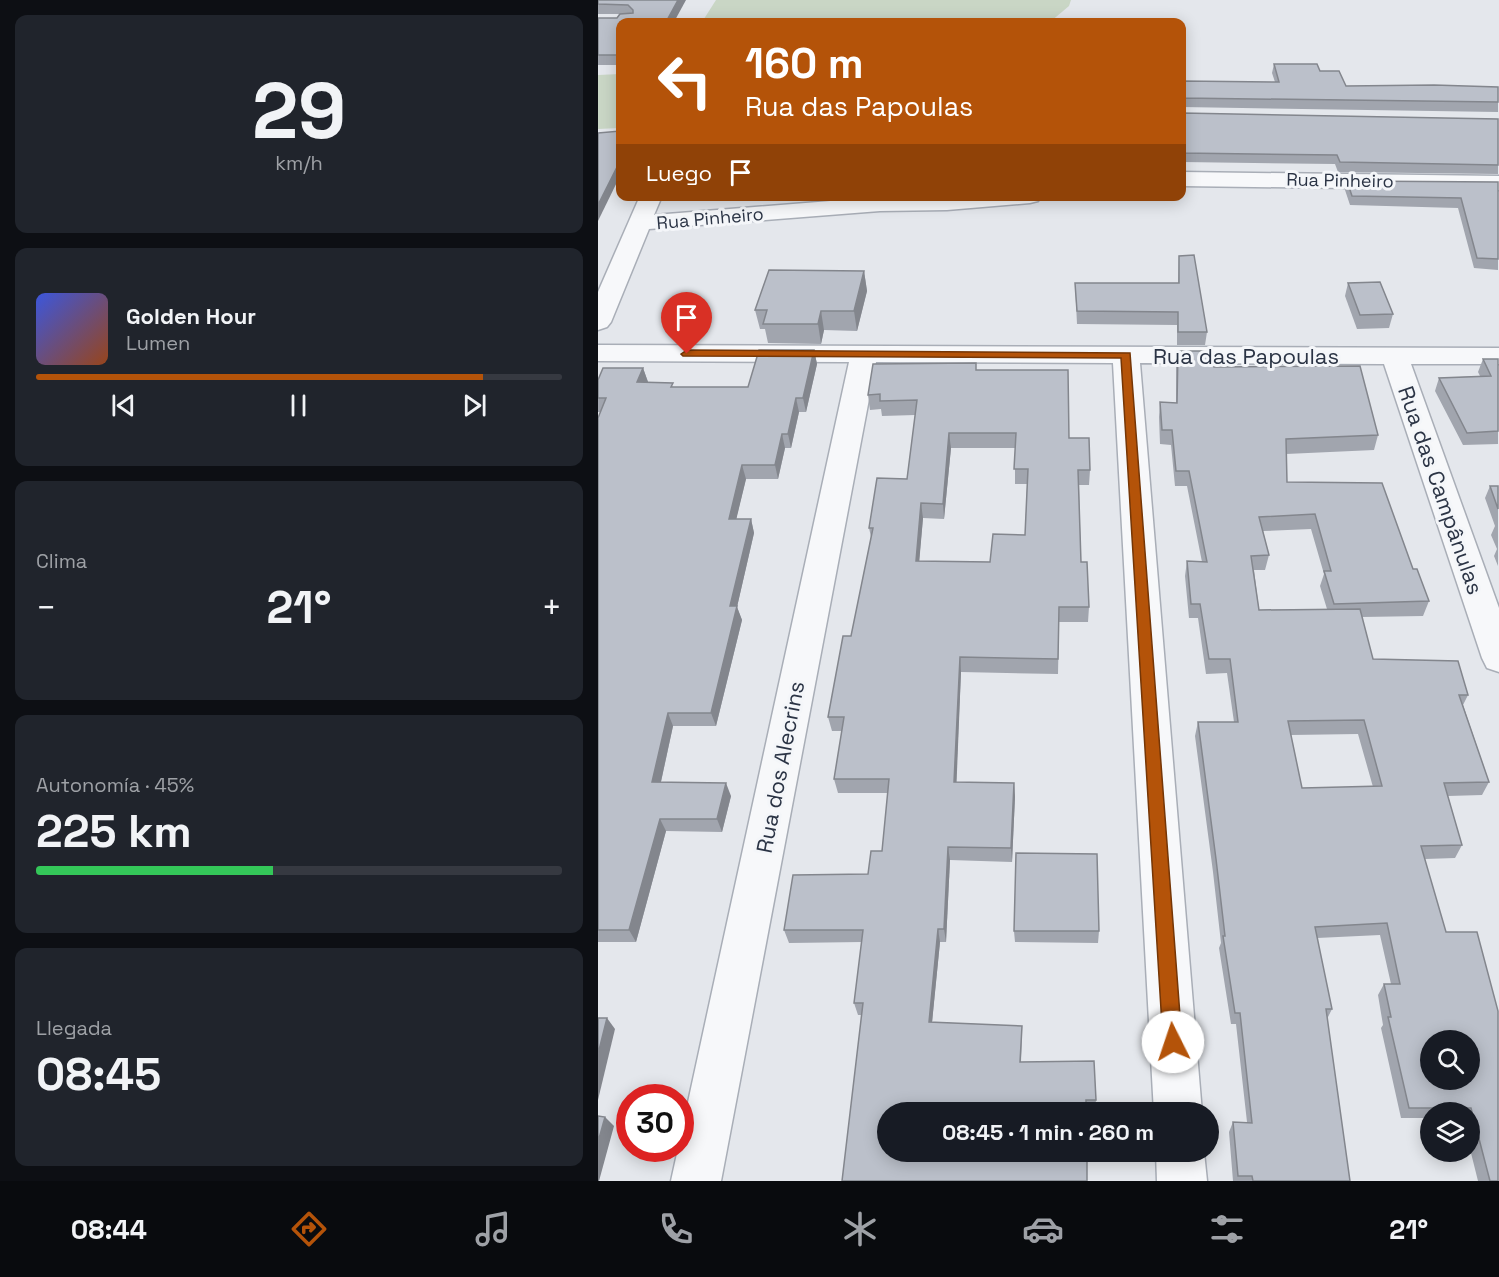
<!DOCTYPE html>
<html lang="es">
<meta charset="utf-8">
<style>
:root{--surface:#171b24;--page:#20242c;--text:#f1f3f6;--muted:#9ea1a6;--line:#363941;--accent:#b45309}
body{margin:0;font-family:"Space Grotesk",sans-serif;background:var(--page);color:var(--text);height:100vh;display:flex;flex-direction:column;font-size:22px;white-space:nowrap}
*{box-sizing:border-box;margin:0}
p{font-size:20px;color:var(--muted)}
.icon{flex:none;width:33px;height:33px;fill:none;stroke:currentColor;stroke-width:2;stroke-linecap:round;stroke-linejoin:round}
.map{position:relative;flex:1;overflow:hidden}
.side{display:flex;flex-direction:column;gap:15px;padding:15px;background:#0d0f14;width:598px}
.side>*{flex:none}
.banner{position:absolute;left:18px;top:18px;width:570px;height:183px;border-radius:12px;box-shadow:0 3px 15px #0003;background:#b45309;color:#fff;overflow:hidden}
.fabs{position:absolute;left:822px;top:1030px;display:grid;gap:12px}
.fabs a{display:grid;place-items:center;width:60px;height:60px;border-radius:50%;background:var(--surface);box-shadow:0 3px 15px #0003;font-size:30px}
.speed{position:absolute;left:18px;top:1084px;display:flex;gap:12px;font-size:30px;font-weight:700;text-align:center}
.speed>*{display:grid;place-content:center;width:78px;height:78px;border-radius:50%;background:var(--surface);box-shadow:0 3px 15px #0003;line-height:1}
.speed .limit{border:9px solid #d22;background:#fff;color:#111}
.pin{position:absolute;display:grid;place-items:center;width:51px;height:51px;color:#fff;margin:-62px -26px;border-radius:50% 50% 50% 0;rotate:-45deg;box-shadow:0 0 6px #0007}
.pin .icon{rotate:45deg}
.me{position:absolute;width:66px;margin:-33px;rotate:356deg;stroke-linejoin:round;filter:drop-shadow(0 0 4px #0008)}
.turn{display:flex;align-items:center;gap:21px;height:126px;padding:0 30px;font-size:27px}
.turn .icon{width:78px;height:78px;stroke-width:2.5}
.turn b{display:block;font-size:42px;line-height:51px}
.then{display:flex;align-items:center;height:57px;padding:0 30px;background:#0003;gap:12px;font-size:22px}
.big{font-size:45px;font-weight:700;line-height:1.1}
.side .tile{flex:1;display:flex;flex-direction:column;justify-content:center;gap:9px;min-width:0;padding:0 21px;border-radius:12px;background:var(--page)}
.side .dial{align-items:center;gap:0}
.dial b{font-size:78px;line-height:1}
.song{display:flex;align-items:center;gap:18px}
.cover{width:72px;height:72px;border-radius:9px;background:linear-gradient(135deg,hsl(230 70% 55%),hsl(20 70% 35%))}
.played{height:6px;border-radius:3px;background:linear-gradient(90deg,var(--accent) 85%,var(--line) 85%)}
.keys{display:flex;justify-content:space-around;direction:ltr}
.heat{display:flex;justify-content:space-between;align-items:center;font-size:33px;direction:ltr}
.charge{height:9px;border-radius:4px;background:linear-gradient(90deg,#34c759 45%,var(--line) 0)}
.trip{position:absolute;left:279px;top:1102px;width:342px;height:60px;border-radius:30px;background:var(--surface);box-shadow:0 3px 15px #0003;font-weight:700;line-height:60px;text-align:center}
.tab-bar{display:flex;height:96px;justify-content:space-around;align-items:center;background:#090b0e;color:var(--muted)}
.tab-bar .icon{width:42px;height:42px}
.tab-bar .current{color:var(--accent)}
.tab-bar b{font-size:27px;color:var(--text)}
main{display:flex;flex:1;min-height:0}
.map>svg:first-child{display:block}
.green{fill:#c9d6c5}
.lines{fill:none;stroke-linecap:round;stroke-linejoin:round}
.minor-casing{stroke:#a9aeb7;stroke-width:3}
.minor{fill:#f7f8fa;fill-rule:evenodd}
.wall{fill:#a1a5ae;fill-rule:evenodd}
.shaded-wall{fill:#83868d}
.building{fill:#bbc0ca;stroke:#83868d;stroke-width:1.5;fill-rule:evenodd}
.route{fill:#b45309;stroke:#753606;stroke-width:1.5}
.labels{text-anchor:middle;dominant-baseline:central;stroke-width:6;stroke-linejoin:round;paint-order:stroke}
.far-street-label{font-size:18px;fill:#2b3445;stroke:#f4f6f9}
.street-label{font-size:22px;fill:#2b3445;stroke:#f4f6f9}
</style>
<main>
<section class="side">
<div class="tile dial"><b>29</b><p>km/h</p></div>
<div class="tile">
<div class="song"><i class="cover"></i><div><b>Golden Hour</b><p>Lumen</p></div></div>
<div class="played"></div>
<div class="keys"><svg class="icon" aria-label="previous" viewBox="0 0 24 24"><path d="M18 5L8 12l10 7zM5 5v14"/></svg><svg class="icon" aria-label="pause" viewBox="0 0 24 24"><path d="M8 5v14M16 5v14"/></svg><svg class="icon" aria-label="next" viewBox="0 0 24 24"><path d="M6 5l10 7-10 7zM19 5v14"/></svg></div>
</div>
<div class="tile"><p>Clima</p>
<div class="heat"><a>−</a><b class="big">21°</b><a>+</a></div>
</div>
<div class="tile"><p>Autonomía · 45%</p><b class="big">225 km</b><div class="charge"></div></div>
<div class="tile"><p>Llegada</p><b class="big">08:45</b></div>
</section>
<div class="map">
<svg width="901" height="1181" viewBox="0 0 901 1181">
<rect width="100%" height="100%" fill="#e4e7ec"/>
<g class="green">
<path d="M118 0H473L471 6 452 22H104Z"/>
<path d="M22 74V128L0 129V75Z"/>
</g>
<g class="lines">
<g class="minor-casing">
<g id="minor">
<path d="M584 172 901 176V190L584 186Z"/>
<path d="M42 196H64L56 215 282 197 443 196 440 201 432 203 349 210 282 211 51 229 13 322 9 327 0 330V292Z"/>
<path d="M0 345 901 348V364H813L901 608V672L889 668 884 658 786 364 542 363 604 1113H556L515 363 278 362 123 1181H73L80 1149H82V1139L251 362 0 361Z"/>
<path d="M558 1152H606L609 1181H559Z"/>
</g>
</g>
<use href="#minor" class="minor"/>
</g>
<g class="wall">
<path d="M0 0H88L22 22V65H0V18H19L21 14H0Z"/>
<path d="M676 64 722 71 748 86 900 87V112L584 107V81L677 82 674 73Z"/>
<path d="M584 113 900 119V174L740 172 737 164 584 162Z"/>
<path d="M749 181 900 182V270L876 268 860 208 752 205 747 190Z"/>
<path d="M581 256 609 332 607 345H579V325L479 324 477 283H580Z"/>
<path d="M266 271 269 291 259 331 226 330 223 344 170 343 167 329H162L157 310Z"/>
<path d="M750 283 795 314 791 328 759 329 747 296Z"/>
<path d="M216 350 219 364 208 412H201L193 448H187L180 479H148L138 519H153L156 533 139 607 144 620 118 726H75L63 782 133 796 124 832 68 831 38 942H0V418L2 412H0V380L45 368 50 382 76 387H150Z"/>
<path d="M580 351 616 367 780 435 776 450 688 454 689 482 815 569 831 601 825 616 764 617 775 659 870 695 865 705 891 782 884 795 850 796 864 845 857 858 827 859 900 1181H880L872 1149V1113H832V1118H803L783 1028 785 1025 780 995 786 984H793L782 935 719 938 734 1009 729 1019 752 1181H635L631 1132 635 1122H649L638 1024H633L621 948 623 943 615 872 597 736 600 722H636L629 673 608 674 600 618H591L587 576 589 561 604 562 589 486H577L573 445 562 444 561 417 562 402 578 403V365ZM713 529 726 574 722 586 729 609 661 610 656 570H667L671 555 665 531ZM760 734 775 787 704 788 693 735Z"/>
<path d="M885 359H900V444L865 445 837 391 841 378 882 376 880 372Z"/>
<path d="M378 363V370L471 438 492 470 491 485H481L483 562 491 607 490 622H461L460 674 363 672 358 783H416L417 797 414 862 352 860 348 942H342L334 1022 424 1026V1037L423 1062 498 1100 497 1110H488L263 1015H260L256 1003 264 942 191 943 186 930 270 874 284 851 290 793H240L236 779 244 731H234L230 717 253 636 273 537 271 528 309 479 317 415 284 416 283 409 272 410 270 395ZM353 448H417V484H429L427 535 392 562 321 561 325 518 346 519Z"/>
<path d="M892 486H900V566L896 556 899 549 893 535 897 526 887 498Z"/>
<path d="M416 931H501L500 943 417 942Z"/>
</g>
<g class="shaded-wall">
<path d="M80 0H88L76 22H68Z"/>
<path d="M22 161V176L0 221V205Z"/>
<path d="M266 271 269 291 259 331 256 311Z"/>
<path d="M223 311 226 330 223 344 220 324Z"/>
<path d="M216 350 219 364 208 412 205 398Z"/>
<path d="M45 368 50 382 44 396 39 382Z"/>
<path d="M198 398 201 412 193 448 190 434Z"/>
<path d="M351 433 353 448 346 519 345 504Z"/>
<path d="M184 434 187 448 180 479 177 465Z"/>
<path d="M144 465 148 479 135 533 131 519Z"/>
<path d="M323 503 325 518 320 576 318 561Z"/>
<path d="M153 519 156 533 139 607 144 620 118 726 113 713 132 606Z"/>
<path d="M362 657 363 672 358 796 356 782Z"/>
<path d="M70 713 75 726 60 795 54 782Z"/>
<path d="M128 783 133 796 124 832 119 819Z"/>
<path d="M416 783 417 797 414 862 413 848Z"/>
<path d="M62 819 68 831 38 942 31 930Z"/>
<path d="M350 847 352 860 348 942 346 929Z"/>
<path d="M340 929 342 942 333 1033 331 1022Z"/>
<path d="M9 1018 17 1029 0 1100V1054Z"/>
<path d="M7 1117 16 1126 1 1181H0V1142Z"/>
</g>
<g class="building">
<path d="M0 0H80L68 22H22V55H0V18H19L22 14 35 13V10L30 5 0 4Z"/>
<path d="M676 64H719L722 71H741L748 86 836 85 900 87V102L585 98 584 99V81L681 82Z"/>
<path d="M584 113 900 119V165L742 162 739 155 584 153Z"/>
<path d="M22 131V161L0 205V133Z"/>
<path d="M749 181 900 182V259L879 258 863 198 754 196Z"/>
<path d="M596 255 609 332H580V312L479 311 477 283H581V256Z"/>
<path d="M171 270 266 271 256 311H223L220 324H165L169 310H157Z"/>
<path d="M782 282 795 314 762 315 750 283Z"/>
<path d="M161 350H216L205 398H198L190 434H184L177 465H144L131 519H153L132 606H139L113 713H70L54 782 128 783 119 819H62L31 930H0V418L8 398H0V380L5 368H45L39 382 75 383 73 387H150Z"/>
<path d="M580 351H613L616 367 762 366 780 435 688 439 689 482 784 483 815 569H819L831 601 736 604 726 571H733L717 514 661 517 671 555 653 556 661 610 762 609 775 659 860 661 870 695H861L891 782 846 783 864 845 823 846 848 932H879L900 1011V1181H892L873 1108H811L790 1017H793L786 984H802L789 923 717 927 734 1009H728L752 1181H655L654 1176H640L635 1122 654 1123 642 1013H637L625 936H627L618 859 600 722H640L632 659H611L602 604H593L589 561 609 562 591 471H578L574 430H564L562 402 579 403ZM766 720 784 786 704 788 690 721ZM832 1041H872V1080H832Z"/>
<path d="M885 359H900V431L869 433 841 378 893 376Z"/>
<path d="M378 363V370H470L471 438H491L492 470H480L483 562H489L491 607H461L460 659 362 657 356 782 416 783 413 848 350 847 346 929H340L331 1022 424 1026 422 1062 496 1061 498 1100H488V1113H290V1152H489V1181H244L265 1003H256L265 930H186L195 875 270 874 273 851H284L291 779H236L246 717H230L245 636H253L275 528H271L279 478 309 479 319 400 282 401V394L270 395 275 364ZM351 433H418L416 469H430L427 535 395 534 392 562 318 561 323 503 345 504Z"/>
<path d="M892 486H900V509Z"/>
<path d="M418 853 499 854 501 931H416Z"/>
<path d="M0 1018H9L0 1054Z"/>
<path d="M0 1116 7 1117 0 1142Z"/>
</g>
<path class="route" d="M89 350 532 353 584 1042 581 1049 575 1051 568 1049 565 1042 523 358 85 356 83 354Z"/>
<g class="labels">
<g class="far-street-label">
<text transform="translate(742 180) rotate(1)">Rua Pinheiro</text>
<text transform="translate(112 218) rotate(-5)">Rua Pinheiro</text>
</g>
<g class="street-label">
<text x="648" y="356">Rua das Papoulas</text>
<text transform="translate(843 490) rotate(71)">Rua das Campânulas</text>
<text transform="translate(182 767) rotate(-79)">Rua dos Alecrins</text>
</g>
</g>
</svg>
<div class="fabs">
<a><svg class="icon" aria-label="search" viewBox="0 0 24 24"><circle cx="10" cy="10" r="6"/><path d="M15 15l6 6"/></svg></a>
<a><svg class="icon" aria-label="layers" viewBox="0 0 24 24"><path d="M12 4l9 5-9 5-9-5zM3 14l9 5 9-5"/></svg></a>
</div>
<div class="speed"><div class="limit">30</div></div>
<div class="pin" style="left:89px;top:354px;background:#d93025"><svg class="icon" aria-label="arrive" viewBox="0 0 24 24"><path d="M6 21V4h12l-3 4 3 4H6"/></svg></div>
<svg class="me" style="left:575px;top:1042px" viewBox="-20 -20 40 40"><circle r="19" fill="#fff"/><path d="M0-13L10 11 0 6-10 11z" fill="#b45309"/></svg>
<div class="trip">08:45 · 1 min · 260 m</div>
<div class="banner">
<div class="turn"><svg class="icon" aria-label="left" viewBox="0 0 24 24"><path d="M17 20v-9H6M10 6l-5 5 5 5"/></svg><div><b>160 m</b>Rua das Papoulas</div></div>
<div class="then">Luego<svg class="icon" aria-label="arrive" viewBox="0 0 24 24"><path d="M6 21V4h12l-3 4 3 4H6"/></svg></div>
</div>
</div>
</main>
<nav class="tab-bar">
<b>08:44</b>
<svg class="icon current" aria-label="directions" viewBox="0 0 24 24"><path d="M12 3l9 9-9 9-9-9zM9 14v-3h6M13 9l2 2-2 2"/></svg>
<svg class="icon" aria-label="music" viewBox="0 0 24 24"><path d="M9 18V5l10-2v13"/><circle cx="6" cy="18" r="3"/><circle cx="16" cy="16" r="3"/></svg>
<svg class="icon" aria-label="phone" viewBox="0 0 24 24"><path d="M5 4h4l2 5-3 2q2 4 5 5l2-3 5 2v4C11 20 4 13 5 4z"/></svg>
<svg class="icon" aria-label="climate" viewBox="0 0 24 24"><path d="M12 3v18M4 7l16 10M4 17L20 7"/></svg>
<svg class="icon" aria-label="car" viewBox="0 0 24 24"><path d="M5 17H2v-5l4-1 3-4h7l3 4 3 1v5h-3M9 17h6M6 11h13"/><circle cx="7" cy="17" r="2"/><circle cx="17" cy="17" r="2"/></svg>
<svg class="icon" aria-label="filters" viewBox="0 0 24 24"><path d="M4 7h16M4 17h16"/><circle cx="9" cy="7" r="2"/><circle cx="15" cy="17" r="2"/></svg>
<b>21°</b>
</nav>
